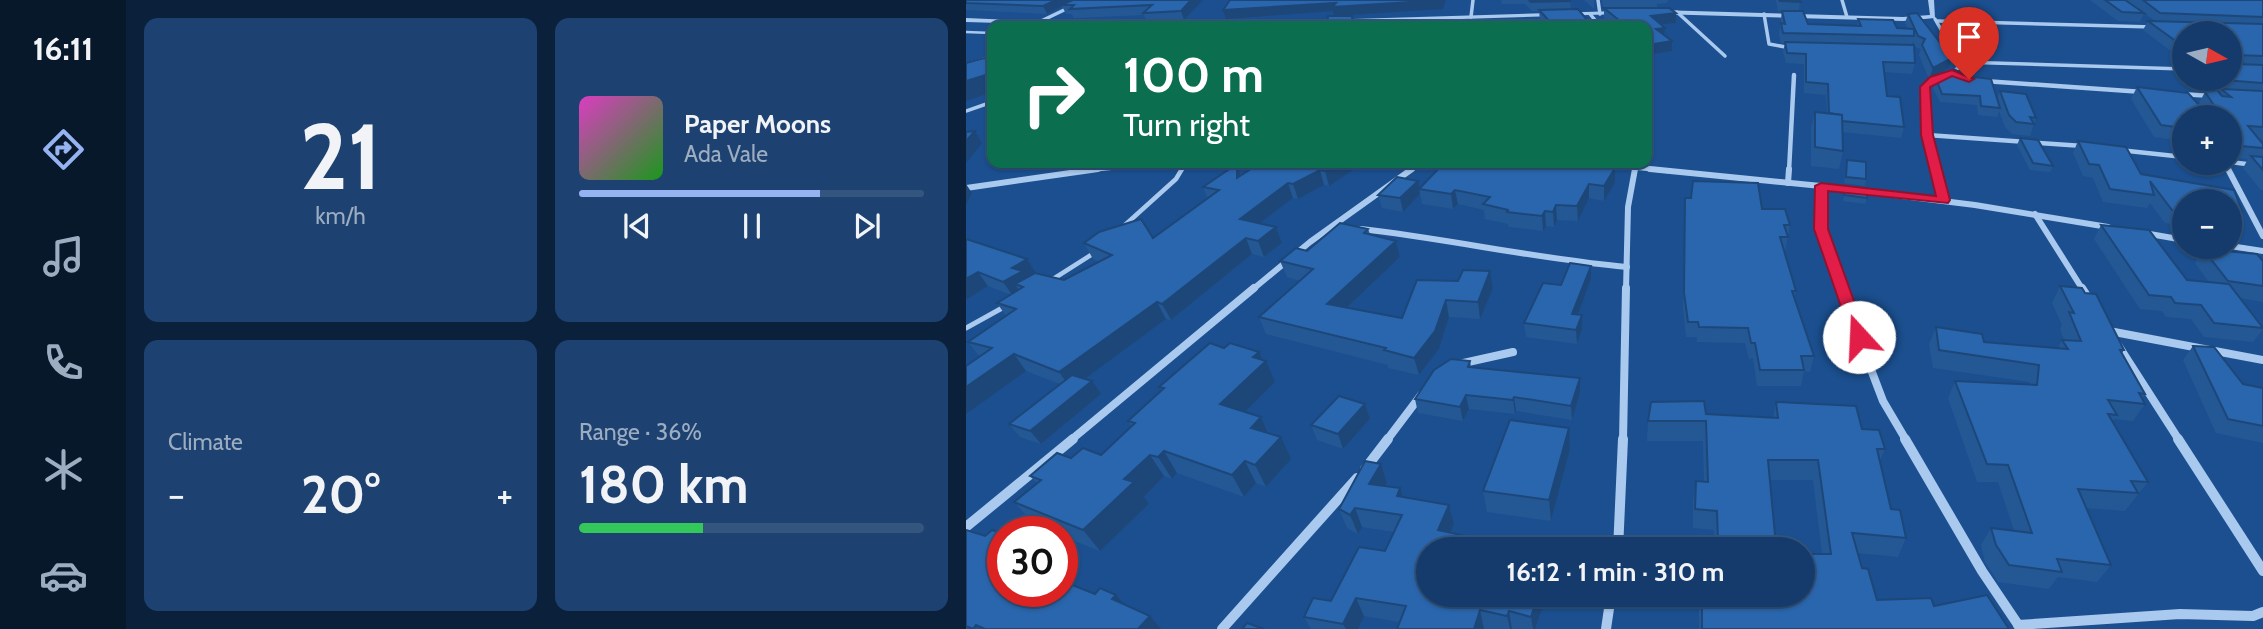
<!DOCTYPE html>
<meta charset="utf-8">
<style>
:root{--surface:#143b6b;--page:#1d4271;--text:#f1f3f6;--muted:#9dadc1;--line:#33557e;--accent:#95b2f1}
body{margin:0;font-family:Cabin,sans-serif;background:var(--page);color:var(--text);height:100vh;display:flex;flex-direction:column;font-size:26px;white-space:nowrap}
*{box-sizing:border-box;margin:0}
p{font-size:23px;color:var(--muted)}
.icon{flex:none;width:38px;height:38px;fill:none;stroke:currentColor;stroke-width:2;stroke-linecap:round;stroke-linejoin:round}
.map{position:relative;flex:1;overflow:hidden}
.sheet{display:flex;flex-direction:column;gap:18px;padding:18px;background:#0b203b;width:840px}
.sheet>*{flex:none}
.hud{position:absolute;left:21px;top:21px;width:665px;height:147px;border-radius:14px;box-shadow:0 2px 5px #0004,0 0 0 2px var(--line);background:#0b6e4f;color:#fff;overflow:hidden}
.needle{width:46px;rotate:98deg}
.controls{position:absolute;left:1206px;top:21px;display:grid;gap:14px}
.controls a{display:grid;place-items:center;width:70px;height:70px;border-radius:50%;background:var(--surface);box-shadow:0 2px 5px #0004,0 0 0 2px var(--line);font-size:35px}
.speed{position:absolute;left:21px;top:516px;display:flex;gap:14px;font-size:35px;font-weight:700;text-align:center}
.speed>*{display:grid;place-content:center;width:91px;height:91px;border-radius:50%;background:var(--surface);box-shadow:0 2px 5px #0004,0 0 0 2px var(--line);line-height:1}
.speed .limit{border:10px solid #d22;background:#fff;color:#111}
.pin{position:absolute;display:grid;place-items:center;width:60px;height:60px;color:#fff;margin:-72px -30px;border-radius:50% 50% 50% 0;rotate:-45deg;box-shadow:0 0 7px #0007}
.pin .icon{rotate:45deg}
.me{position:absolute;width:77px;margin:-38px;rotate:340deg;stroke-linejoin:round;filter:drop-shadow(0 0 5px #0008)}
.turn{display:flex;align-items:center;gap:24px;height:147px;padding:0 21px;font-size:32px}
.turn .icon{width:91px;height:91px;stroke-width:2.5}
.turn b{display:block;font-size:49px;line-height:60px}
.big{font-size:52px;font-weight:800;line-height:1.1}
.sheet .widget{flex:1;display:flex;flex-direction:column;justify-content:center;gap:10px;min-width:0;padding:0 24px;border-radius:14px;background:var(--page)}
.sheet .dial{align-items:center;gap:0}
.dial b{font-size:91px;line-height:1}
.song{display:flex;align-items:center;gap:21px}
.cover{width:84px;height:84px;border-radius:10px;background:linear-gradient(135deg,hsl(310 70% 55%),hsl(120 70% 35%))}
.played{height:7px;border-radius:4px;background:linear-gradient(90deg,var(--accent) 70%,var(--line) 70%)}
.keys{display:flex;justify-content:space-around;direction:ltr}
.heat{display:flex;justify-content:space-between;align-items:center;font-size:38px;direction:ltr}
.charge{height:10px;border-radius:5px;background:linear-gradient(90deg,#34c759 36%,var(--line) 0)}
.sheet .tiles{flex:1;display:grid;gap:18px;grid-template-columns:repeat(2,1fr)}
.trip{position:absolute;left:450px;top:537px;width:399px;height:70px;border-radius:35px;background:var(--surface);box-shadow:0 2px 5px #0004,0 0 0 2px var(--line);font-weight:800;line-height:70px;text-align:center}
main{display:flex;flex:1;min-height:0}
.tab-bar{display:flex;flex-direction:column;width:126px;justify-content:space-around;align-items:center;background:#08182b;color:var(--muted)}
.tab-bar .icon{width:49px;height:49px}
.tab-bar .selected{color:var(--accent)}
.tab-bar b{font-size:32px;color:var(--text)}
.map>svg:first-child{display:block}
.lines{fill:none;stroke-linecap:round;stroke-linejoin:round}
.service-far3{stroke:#a9c9ee;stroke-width:2.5}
.service-far2{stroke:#a9c9ee;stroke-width:3.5}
.service-far1{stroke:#a9c9ee;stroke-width:4.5}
.service{stroke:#a9c9ee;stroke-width:5}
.minor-far4{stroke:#a9c9ee;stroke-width:3.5}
.minor-far3{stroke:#a9c9ee;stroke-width:4.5}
.minor-far2{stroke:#a9c9ee;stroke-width:6}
.minor-far1{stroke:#a9c9ee;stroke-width:8}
.minor{stroke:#a9c9ee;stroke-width:10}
.tertiary{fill:#a9c9ee;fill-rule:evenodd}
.wall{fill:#245895}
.shaded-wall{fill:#1d4779}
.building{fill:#2a66ad;stroke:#1d4779;stroke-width:2}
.route{fill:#e11d48;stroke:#92132f;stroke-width:2}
</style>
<main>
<nav class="tab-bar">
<b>16:11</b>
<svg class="icon selected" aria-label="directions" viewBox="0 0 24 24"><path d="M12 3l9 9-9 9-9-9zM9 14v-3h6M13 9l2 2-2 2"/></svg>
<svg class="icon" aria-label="music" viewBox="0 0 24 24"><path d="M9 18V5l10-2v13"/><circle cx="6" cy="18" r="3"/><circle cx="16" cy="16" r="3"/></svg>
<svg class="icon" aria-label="phone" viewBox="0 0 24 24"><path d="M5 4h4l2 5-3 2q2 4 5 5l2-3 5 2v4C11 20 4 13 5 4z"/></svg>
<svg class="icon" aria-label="climate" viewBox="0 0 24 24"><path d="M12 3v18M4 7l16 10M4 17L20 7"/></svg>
<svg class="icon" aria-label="car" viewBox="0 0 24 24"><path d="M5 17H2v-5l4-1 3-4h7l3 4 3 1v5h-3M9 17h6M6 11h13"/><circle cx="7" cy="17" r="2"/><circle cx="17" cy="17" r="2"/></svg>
</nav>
<section class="sheet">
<div class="tiles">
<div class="widget dial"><b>21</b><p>km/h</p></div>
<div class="widget">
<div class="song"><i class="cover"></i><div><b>Paper Moons</b><p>Ada Vale</p></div></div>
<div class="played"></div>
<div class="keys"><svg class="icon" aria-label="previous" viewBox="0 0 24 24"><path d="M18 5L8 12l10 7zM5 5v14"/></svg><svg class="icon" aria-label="pause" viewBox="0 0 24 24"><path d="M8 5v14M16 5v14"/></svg><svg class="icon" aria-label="next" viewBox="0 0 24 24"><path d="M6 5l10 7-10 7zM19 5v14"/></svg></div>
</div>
<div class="widget"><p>Climate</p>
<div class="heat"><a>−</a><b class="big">20°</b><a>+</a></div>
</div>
<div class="widget"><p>Range · 36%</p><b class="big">180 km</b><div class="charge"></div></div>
</div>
</section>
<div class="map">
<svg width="1297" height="629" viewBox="0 0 1297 629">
<rect width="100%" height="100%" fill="#1b4f8f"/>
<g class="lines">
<g class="service-far3">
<path d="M454 19V26"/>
<path d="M0 32 26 33"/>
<path d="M0 64 26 56"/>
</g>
<g class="service-far2">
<path d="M0 111 26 102"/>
<path d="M215 171 220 163"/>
</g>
<g class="service-far1">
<path d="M159 225 210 179 216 169"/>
<path d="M84 281 128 253"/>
</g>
<path class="service" d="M0 328 38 307"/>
<g class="minor-far4">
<path d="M632 0 634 14"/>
<path d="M876 0 881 17"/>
<path d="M711 12 759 56"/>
<path d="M624 14 634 26"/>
<path d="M798 14 803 44 825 48"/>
<path d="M505 17 507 0"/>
<path d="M969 19 996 66 978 76"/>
<path d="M971 21 1187 27"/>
<path d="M71 23 119 0"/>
<path d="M994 62 1218 69"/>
</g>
<g class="minor-far3">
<path d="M1018 81 1177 92"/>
<path d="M1214 94 1247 96"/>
<path d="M961 135 1117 146"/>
<path d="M1153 150 1218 157"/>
<path d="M1264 162 1297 166"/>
<path d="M626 163 702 171"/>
<path d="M1259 163 1263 171"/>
<path d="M115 171 190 163"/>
<path d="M443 171 454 163"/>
<path d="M669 171V168"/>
<path d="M823 171 828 75"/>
<path d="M970 171 961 135 959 87 982 74"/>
</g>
<g class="minor-far2">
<path d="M684 169 855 186V229L875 290"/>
<path d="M970 169 978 200"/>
<path d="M1262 169 1297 236"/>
<path d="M822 183 823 169"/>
<path d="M855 186 1009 205 1142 227"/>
<path d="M0 188 132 169"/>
<path d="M1069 214 1117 290"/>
<path d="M395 229C484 239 571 259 661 267"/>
<path d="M1178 233 1218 240"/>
<path d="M1264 246 1297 251"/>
<path d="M286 290 344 242 446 169"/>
<path d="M660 290 662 207 669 169"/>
</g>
<g class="minor-far1">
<path d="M874 288 917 401 940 440"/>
<path d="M1116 288 1123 299"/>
<path d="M1143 331 1297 360"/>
<path d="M1152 345 1213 440"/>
<path d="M493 364 547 352"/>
<path d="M105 440 288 288"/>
<path d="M421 440 455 395"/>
<path d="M657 440 660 288"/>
</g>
<g class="minor">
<path d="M939 439 1016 571 1055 629"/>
<path d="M1212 439 1297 571"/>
<path d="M399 469 422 439"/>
<path d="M0 527 107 439"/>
<path d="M652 550 657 439"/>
<path d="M1052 625 1214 614 1287 616 1297 612"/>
<path d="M256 629 391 478"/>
<path d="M640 629 645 595"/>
</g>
<g class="tertiary">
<path d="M962 0H968L969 18 937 21 692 14 689 12 692 10 937 17 964 15Z"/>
<path d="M653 11 655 14 272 26H213L216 24Z"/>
<path d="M0 18 144 24 147 26 0 22Z"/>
</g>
</g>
<g class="wall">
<path d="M0 0H237L218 20 181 22 178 15 108 18 106 14H100L96 6 81 14 0 10Z"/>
<path d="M523 0H604L605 10 626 26H580L574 20 573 11H566L559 4H536L535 0Z"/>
<path d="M618 0H628V9Z"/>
<path d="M636 0H702L701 3 691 4V8L710 23 695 25 706 51 681 55V26H648L638 18V9Z"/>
<path d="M810 0H834L833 11 842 24 891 26 892 19 931 28H942L939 23 942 14 986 58 983 68 963 79 953 55 955 49 949 47 947 41 946 45 949 63 946 74 918 72 921 96 938 127 935 138 876 132 877 151 873 169 845 166V129L849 112 861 113 860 95 838 93V64L820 63 817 52 819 43H815L813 34 816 11H812Z"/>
<path d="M1124 0H1159L1171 8 1160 0H1297V140L1293 139 1297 144V156L1296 157H1297V190H1295L1277 168 1282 159 1268 158 1264 151V117H1242L1233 103 1239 92 1245 90H1237L1224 79H1264L1218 33V61L1177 30 1182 21H1189L1178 13 1174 22 1152 21Z"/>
<path d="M970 79 1031 99 1034 91 1070 118 1064 136 1046 134 1039 127 1033 111 1031 117 1012 115 1011 105 974 102 967 88Z"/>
<path d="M1171 87 1218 117V141L1188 137 1165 99Z"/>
<path d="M1054 138 1087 166 1084 172 1064 170 1051 145Z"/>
<path d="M1112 141 1160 147 1175 174 1268 190 1276 211 1267 223H1264V201H1218V226L1199 223 1184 203 1181 208 1137 202 1127 178 1117 176 1107 153Z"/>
<path d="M881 160 900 179 899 186 878 183Z"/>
<path d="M294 163H398L363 186 358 185 332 199 327 198 294 223 310 227 316 243 298 257 286 254 205 320 200 319 118 379 135 394 75 444 54 437 43 424 94 384 60 371 14 357 2 342 40 316 31 303 45 295 22 286 0 300V239L61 259 70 273 98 280 133 262 127 259 118 243 187 238 242 199 237 187 271 164 275 175Z"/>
<path d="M649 183 638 201 623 198 612 221 591 220 588 227 580 226 577 231 543 227 542 224 519 219 518 210 492 204 487 209 456 204 454 194 437 212 416 208 412 195 454 188Z"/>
<path d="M879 188 901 198 899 204 877 201Z"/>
<path d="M719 198 796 209 824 225 819 251H818L830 291 828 298 848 356 844 372 838 371 835 386H791L787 358 783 359 779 343 731 342V337H720L717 308Z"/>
<path d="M1135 225 1221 280 1243 282 1229 263 1237 249 1297 261V302L1275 298 1297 326V329L1287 342 1238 337 1225 319 1200 317 1196 311 1174 309 1128 239Z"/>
<path d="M402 229 404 234 430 241 434 257 381 308 436 318 492 281 524 271 527 288 514 319 483 317 473 349 453 375 422 368V365L300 334 293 317 334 281 321 277 314 261Z"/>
<path d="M625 279 611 315 616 329 611 344 560 337 558 323 595 285Z"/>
<path d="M1094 286 1158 350 1156 353 1179 394 1176 398 1179 404 1167 421 1148 419 1146 422 1182 482 1159 511 1120 508 1145 565 1131 582 1092 577 1083 589 1032 582 1019 562 1015 545 1025 528 1048 530 1032 482H1011L982 398 989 381 1064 385V382L967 368 963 344 970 327 1018 342 1092 348 1096 340H1098L1094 329 1096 325 1086 303Z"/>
<path d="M1227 346 1277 384 1297 388V443L1250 433 1217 360Z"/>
<path d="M296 360 309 382 279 412 295 417 303 433 325 459 300 487 290 483 278 497 211 473 206 479 198 476 178 497 183 504 134 551 96 536V532H88L68 524 48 502 71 483 64 476 105 458 135 455 165 426 162 421 195 390 193 387Z"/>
<path d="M504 361 505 367 614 393 606 420 550 411 549 414 503 409 497 421 452 413 449 399Z"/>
<path d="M810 402 896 429 919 449 914 461 925 509 940 538 932 557 892 553 896 568 911 600 968 606 1043 629H733V595H836V565L840 554H856L847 480H804L810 546 809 550H749L748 530 727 528V501L730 481 738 482 737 441H681L682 421 740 414 807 418Z"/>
<path d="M399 404 404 419 377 449 351 440 345 425Z"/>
<path d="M604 449 585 521 521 512 517 491Z"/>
<path d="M415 464 421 483 420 486 437 497 483 505 488 524 484 533 462 550 581 595 569 629H522L434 622 398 616 392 629H345L338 617 365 601 419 551 428 532 396 527 392 534 381 528 373 509Z"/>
</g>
<g class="shaded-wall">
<path d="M90 0H108L81 14 77 6Z"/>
<path d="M225 0H237L218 20 215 11Z"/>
<path d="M480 0 477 9 368 16 367 11 260 19 257 10 370 3 371 7Z"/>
<path d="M710 13V23L685 26V16Z"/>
<path d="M699 28 698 38 690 29Z"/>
<path d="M706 41V51L681 55 682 45Z"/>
<path d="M986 58 983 68 963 79 967 68Z"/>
<path d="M26 73V92L0 101V81Z"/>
<path d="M9 131 16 143 0 163V141Z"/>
<path d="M372 163H398L363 186 359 171Z"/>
<path d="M271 164 276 179 271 178Z"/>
<path d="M649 168V183L638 201V186Z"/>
<path d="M354 170 358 185 332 199 327 184Z"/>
<path d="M452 181 454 194 437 212 434 198Z"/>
<path d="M322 183 327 198 280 234 274 219Z"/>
<path d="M0 184 6 193 0 205Z"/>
<path d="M623 184V198L612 221 611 206Z"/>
<path d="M489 190 492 204 487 209 485 194Z"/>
<path d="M590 205 591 220 588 227 587 212Z"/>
<path d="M579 211 580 226 577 231 576 216Z"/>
<path d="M310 227 316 243 298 257 292 241Z"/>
<path d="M280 238 286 254 205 320 196 304Z"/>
<path d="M430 241 434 257 367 321 361 304Z"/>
<path d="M61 259 70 273 57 287 49 284 54 292 47 296 37 282 46 268Z"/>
<path d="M625 266V279L607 328 606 314Z"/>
<path d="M524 271 527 288 514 319 512 302Z"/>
<path d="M12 272 22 286 0 300V279Z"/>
<path d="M480 300 483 317 473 349 453 375 448 358Z"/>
<path d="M191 302 200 319 105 389 93 372Z"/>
<path d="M616 315V329L611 344 610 330Z"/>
<path d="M293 352 298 363 300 361 309 382 265 426 254 404 287 357Z"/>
<path d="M48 354 60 371 0 414V387Z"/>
<path d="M614 378V393L606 420 605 406Z"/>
<path d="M126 381 135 394 75 444 64 431Z"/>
<path d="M500 395 503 409 497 421 494 407Z"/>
<path d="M548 397 550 411 549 414 547 400Z"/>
<path d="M399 404 404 419 377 449 372 434Z"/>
<path d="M295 417 305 439 285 428Z"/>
<path d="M603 428 604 449 585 521 583 500Z"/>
<path d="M315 437 325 459 300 487 289 465Z"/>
<path d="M198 451 211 473 206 479 192 457Z"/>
<path d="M184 455 198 476 178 497 183 504 134 551 117 530 158 479Z"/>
<path d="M279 461 290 483 278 497 266 475Z"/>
<path d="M415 464 421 483 410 503 403 484Z"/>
<path d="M434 488 440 508 431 496Z"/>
<path d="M483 505 488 524 477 549 472 530Z"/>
<path d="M389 508 396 527 392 534 384 515Z"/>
<path d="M150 595 167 614 146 599Z"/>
<path d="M572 595H581L569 629H567L565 617Z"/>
<path d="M390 598 398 616 392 629H380L377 624Z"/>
<path d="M514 610 518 629H508Z"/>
<path d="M543 611 546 629H544L541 616Z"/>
<path d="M184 616 195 629H172Z"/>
</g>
<g class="building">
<path d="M0 0H90L77 6 0 3Z"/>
<path d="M107 0H225L215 11 177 13 186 5 104 9 108 5H95Z"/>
<path d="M264 0H476L366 7 370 3 257 10Z"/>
<path d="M563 0H604V1L565 2Z"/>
<path d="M813 0H834L835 2 814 1Z"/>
<path d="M1139 0H1159L1178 13 1156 12Z"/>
<path d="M1177 0H1297V17L1194 13Z"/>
<path d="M638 8H703L710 13 685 16 699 28 690 29 706 41 682 45 681 26H660Z"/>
<path d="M612 9 626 26H588L573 10Z"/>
<path d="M816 11H837L842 24 895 26 892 19 927 20 931 28 948 29V36L817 33 815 23 819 24Z"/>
<path d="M951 13 986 58 967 68 956 45 959 39 952 36 942 14Z"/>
<path d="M362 16H386L387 26H361Z"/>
<path d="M1182 21 1297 24V56L1270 55 1266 61 1270 64 1297 65V83L1243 79H1264V33H1218V47Z"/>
<path d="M819 42 948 45 949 63 917 62 921 96 934 97 938 127 876 121V115L863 113 862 84 840 82V54L821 53Z"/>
<path d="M18 58 26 60V73L0 81V63Z"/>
<path d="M988 69 1000 76 1025 79 1034 108 1015 106 1014 96 976 94 970 79Z"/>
<path d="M1171 87 1222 93 1234 106 1238 117H1218V128L1195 125Z"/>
<path d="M1250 89 1256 96 1265 97 1255 89 1297 91V127L1282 126 1297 144V148L1275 146 1264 128V117H1256L1239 92Z"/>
<path d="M1034 91 1060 94 1070 118 1064 117 1068 124 1050 122 1043 115Z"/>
<path d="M849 112 876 115 877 151 849 147Z"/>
<path d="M9 131 0 141V132Z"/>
<path d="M1054 138 1072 140 1087 166 1067 163Z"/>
<path d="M1112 141 1160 147 1175 174 1268 190 1276 211 1264 208V201H1218V212L1206 210 1184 181 1188 195 1144 189 1133 165 1123 164Z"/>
<path d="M1285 156 1297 157V170Z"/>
<path d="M881 160 900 162V179L880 177Z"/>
<path d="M294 163H372L359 171 354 170 327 184 322 183 274 219 310 227 292 241 280 238 196 304 191 302 93 372 48 354 0 387V366L26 348 2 342 50 309 31 303 57 287 49 284 69 273 98 280 146 255 118 243 133 232 175 219 187 238 253 190 237 187 271 164V178Z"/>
<path d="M478 163H595L622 168 624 165 649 168 638 186 623 184 611 206 590 205 587 212 579 211 576 216 541 212 542 210 517 204 524 197 489 190 485 194 453 189Z"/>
<path d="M431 177 452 181 434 198 412 195Z"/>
<path d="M727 181 792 183 796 209H819L824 225H818L822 237H814L830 291H826L848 356H835L838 370H794L789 343H785L782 328 733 327 732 322H722L718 293 719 198H725Z"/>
<path d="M879 188 901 191V198L878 195Z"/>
<path d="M374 223 402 229 398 233 430 241 361 304 436 318 451 280 492 281 497 270 524 271 512 302 480 300 469 331 448 358 418 350 420 348 293 317 347 269 314 261 330 248 341 251Z"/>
<path d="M1135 225 1183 230 1221 280 1263 284 1297 328 1248 323 1235 305 1209 303 1205 297 1183 295Z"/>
<path d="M0 239 61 259 46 268 57 271 37 282 12 272 0 279Z"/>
<path d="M1237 249 1291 254 1297 261V286L1262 281Z"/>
<path d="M604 263 625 266 606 314 616 315 610 330 558 323 577 283 595 285Z"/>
<path d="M1094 286 1116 288 1119 293 1130 294 1158 350H1154L1179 394 1173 393 1179 404 1142 400 1151 415 1142 414 1182 482 1165 481 1172 493 1112 489 1145 565 1091 559 1096 572 1043 565 1030 545 1025 528 1066 533 1042 465 1021 464 989 381 1071 385 1073 365 973 350 970 327 1016 334 1018 342 1102 349 1096 340 1115 341 1103 312 1108 313Z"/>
<path d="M244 343 258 348 264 343 293 352 287 357 300 361 254 404 295 417 285 428 315 437 289 465 279 461 266 475 198 451 192 457 184 455 158 479 168 482 117 530 48 502 75 480 64 476 91 453 105 458 117 448 135 455 169 423 162 421 198 388 193 387Z"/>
<path d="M1227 346 1248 347 1277 384 1297 388V426L1262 419Z"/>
<path d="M485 359 504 361 502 367 614 378 605 406 548 397 547 400 500 395 494 407 449 399 468 370Z"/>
<path d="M106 375 126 381 64 431 43 424Z"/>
<path d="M373 396 399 404 372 434 345 425Z"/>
<path d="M738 401 740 414 812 418 810 402 890 406 896 429 913 430 919 449H911L925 509 934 510 940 538 886 533 896 568 902 569 911 600 965 598 968 606 1021 595 1043 629H736V595H836V581L846 582 840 554H865L852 460H802L810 546 752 541 751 511 729 509 730 481 742 482 740 421H682L685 402Z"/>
<path d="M544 420 603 428 583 500 517 491Z"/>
<path d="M399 461 415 464 403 484 434 488 431 496 483 505 472 530 563 550H462V595H572L565 617 543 611 541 616 514 610 508 629H431L440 606 390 598 377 624 338 617 347 598 365 601 393 547 419 551 436 515 389 508 384 515 373 509Z"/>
<path d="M0 530 19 536 26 530 37 534V592H96V581L129 594 134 588 150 595 146 599 184 616 172 629H19L10 625 7 629 0 626Z"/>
<path d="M689 543 717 546V550H689Z"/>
<path d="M281 623 298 629H276Z"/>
</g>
<path class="route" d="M986 70 1008 79 1003 82 986 76 964 87 967 135 984 200 982 203 862 191V229L901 337 899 341H887L848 229 849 186 855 183 970 196 955 135 954 87 964 77Z"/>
</svg>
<div class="controls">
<a><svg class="needle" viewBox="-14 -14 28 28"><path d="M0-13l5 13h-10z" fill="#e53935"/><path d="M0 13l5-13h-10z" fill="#9dadc1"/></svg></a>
<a>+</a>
<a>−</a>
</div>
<div class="speed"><div class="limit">30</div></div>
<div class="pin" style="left:1003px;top:79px;background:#d93025"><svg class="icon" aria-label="arrive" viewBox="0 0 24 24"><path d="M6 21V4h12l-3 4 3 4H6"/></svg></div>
<svg class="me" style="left:893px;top:337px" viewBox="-20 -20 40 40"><circle r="19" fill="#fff"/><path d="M0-13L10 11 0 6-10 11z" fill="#e11d48"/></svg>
<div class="trip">16:12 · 1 min · 310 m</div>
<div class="hud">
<div class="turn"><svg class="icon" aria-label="right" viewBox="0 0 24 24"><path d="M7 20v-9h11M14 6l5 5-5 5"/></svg><div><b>100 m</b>Turn right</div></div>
</div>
</div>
</main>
